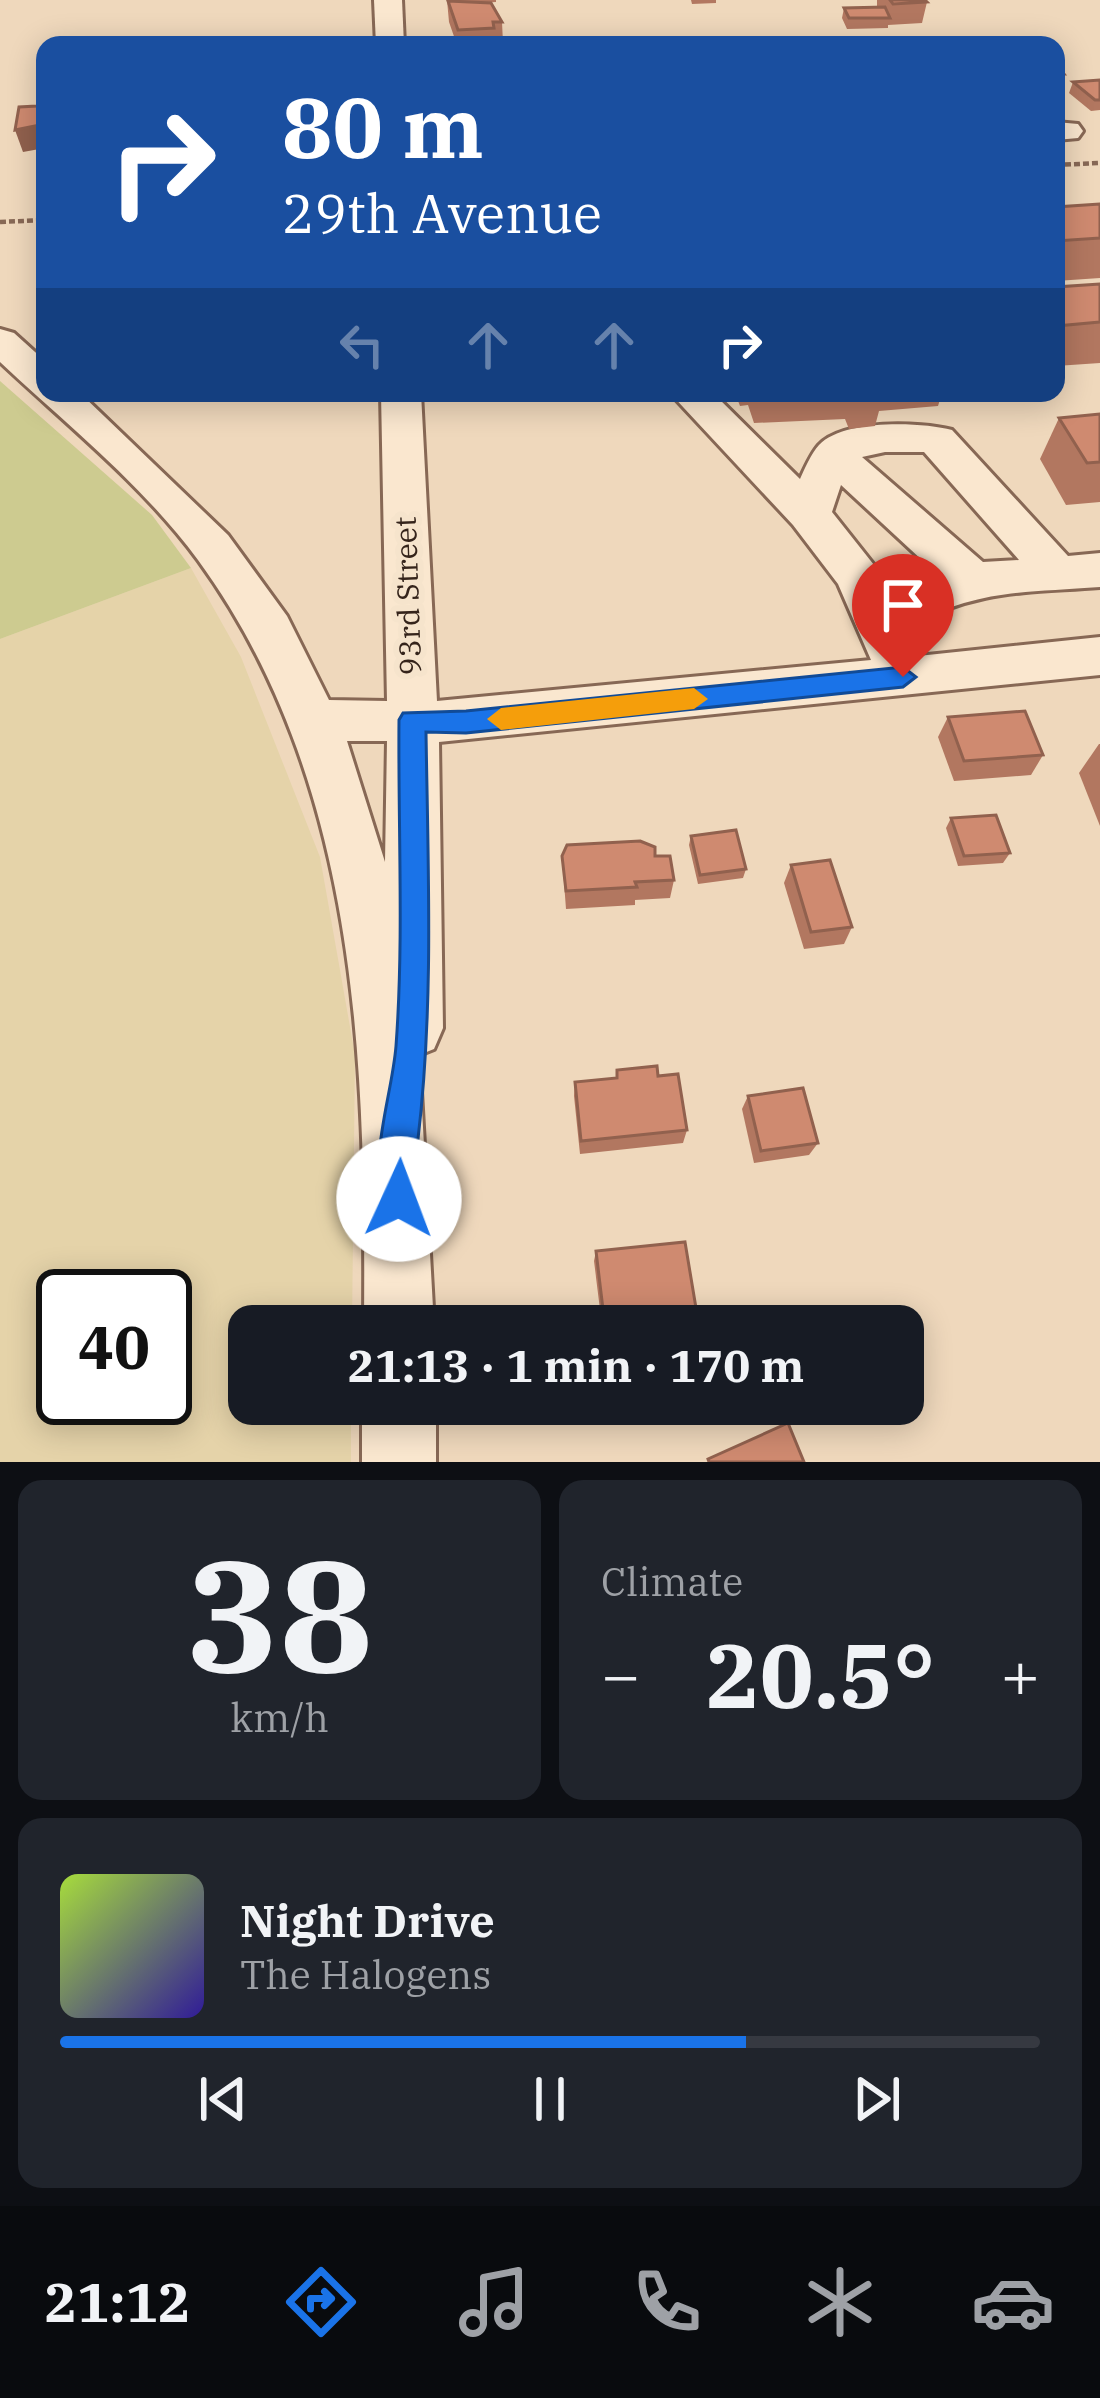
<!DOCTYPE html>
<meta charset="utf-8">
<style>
:root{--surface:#171b24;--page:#20242c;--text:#f1f3f6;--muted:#9ea1a6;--line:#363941;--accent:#1a73e8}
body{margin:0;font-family:"IBM Plex Serif",serif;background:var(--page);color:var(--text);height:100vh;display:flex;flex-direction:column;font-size:45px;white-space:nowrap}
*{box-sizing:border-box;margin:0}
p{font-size:39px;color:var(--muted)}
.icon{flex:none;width:66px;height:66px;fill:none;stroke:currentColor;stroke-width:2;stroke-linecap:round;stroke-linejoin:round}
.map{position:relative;height:1462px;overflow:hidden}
.panel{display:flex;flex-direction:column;gap:18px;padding:18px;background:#0d0f14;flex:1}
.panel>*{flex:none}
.top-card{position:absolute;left:36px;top:36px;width:1029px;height:366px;border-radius:24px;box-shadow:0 6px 30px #0003;background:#1a4fa0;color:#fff;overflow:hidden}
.speed{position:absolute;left:36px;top:1269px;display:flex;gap:24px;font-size:60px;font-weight:700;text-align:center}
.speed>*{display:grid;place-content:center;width:156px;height:156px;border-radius:50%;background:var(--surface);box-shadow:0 6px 30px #0003;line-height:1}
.speed .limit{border:6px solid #111;border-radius:18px;background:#fff;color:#111}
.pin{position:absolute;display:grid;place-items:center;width:102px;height:102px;color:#fff;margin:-123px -51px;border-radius:50% 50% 50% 0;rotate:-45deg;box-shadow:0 0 12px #0007}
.pin .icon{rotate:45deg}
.me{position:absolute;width:132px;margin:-66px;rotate:2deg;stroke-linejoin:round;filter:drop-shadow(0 0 9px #0008)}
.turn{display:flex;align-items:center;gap:42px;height:252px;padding:0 48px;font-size:54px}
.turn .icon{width:156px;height:156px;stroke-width:2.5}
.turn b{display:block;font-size:84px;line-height:102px}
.lanes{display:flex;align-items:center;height:114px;padding:0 48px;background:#0003;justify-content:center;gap:60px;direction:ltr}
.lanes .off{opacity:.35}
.big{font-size:90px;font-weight:800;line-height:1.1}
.panel .tile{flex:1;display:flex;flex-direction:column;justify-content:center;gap:18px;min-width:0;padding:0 42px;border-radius:24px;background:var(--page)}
.panel .dial{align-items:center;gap:0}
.dial b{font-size:156px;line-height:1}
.song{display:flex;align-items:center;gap:36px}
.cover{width:144px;height:144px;border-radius:18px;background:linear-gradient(135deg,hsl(80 70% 55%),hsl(250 70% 35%))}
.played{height:12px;border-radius:6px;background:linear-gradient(90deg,var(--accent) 70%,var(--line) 70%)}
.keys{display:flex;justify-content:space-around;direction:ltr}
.heat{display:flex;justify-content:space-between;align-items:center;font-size:66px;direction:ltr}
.panel .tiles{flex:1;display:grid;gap:18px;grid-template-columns:1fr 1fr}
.tile:last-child{grid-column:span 2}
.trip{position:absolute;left:228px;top:1305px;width:696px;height:120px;border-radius:24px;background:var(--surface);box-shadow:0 6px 30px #0003;font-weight:800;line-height:120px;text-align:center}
.menu{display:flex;height:192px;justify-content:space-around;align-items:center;background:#090b0e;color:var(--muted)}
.menu .icon{width:84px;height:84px}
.menu .active{color:var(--accent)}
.menu b{font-size:54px;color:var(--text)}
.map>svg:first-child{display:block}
.farmland{fill:#e5d3a9;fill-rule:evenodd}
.green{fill:#cdcb90}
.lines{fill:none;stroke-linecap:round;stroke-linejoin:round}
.minor-casing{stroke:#876855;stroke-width:6}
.path{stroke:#876855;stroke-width:4.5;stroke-dasharray:6 3;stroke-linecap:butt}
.minor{fill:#fae7cf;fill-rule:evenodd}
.wall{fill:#b27760}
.shaded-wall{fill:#91614e}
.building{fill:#cf8a70;stroke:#91614e;stroke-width:3}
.route{fill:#1a73e8;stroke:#114b97;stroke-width:3}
.slow{fill:#f59e0b}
.labels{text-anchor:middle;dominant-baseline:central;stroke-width:12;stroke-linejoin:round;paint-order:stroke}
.street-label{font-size:30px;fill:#35241b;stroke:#f6e4cc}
</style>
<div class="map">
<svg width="1100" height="1462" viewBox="0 0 1100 1462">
<rect width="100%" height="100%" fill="#efd8bc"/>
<path class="farmland" d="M191 568 241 657 320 857 355 1055 352 1326H249V1404H351V1462H0V639ZM63 1296H165V1398H63Z"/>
<path class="green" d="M0 381 152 515 191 568 0 639Z"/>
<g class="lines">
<g class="minor-casing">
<g id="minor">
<path d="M374 0H402L404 45H376Z"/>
<path d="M1056 122 1078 124 1083 131 1078 138 1056 140Z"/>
<path d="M0 329 14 333 45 361V393H80L228 535 287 616 329 700 387 701 381 393H421L437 701 871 660 838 584 793 525 670 393H713L800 479C805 468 811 454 819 445 844 419 920 422 952 430L1068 556 1100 553V587C1021 593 977 589 905 628L918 656 1100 637V675L439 742 443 1028 434 1049 419 1055 434 1326H364C366 1061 359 781 198 560 143 485 65 423 0 362ZM885 452H924L1019 560 983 562 862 457ZM841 485 937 574 889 594 874 565 832 512ZM347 741H387L385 862Z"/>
<rect x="362" y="1404" width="74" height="58"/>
</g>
</g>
<g class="path">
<path d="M1056 165 1100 163"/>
<path d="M0 222 45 220"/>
</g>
<use href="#minor" class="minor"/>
</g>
<g class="wall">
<path d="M447 0H496V2L480 3 502 22 503 43H494L495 45H457L449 22Z"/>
<path d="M691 0H716V3L692 4Z"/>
<path d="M877 0H925L927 2 922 23 888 25V28L847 29 842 18 844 8 877 7Z"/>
<path d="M1056 64 1064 74 1061 85H1056Z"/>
<path d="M1100 80V110L1091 111 1069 93 1073 82Z"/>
<path d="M1100 204V278L1056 281V207Z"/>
<path d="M1100 284V363L1056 366V287Z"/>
<path d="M735 393H942L938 406 879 411 875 426 849 429 845 419 754 423 748 405 740 406Z"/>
<path d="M1100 414V502L1066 505 1040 459 1059 418Z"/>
<path d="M948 717 1043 755 1031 775 954 781 938 737Z"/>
<path d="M1099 744H1100V826L1079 773Z"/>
<path d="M951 818 1010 853 1003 863 958 866 946 828Z"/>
<path d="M691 836 746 869 743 878 698 884 689 845Z"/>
<path d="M562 856H655L674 880 670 898 635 900V905L566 909Z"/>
<path d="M791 865 852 927 844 944 804 949 784 883Z"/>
<path d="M617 1070 658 1076 687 1130 683 1143 580 1154 574 1096 575 1082 616 1078Z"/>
<path d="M748 1096 818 1143 809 1155 754 1163 742 1109Z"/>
<path d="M596 1251 699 1326H602L594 1261Z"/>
</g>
<path class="shaded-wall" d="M45 124V148L23 152 15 130Z"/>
<g class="building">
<path d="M890 0H925L927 2 893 4Z"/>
<path d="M448 1 491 3 502 22H493L494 28 458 30Z"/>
<path d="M885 7 890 18H849L844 8Z"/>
<path d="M1056 64 1064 74H1056Z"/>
<path d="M1100 80V100H1095L1073 82Z"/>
<path d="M45 99V124L15 130 19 107 37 106 40 100Z"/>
<path d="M1100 204V238L1056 241V207Z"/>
<path d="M1100 284V322L1056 326V287Z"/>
<path d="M1100 414V462L1087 463 1059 418Z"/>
<path d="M1025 711 1043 755 964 761 948 717Z"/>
<path d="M996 815 1010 853 964 856 951 818Z"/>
<path d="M736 830 746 869 700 875 691 836Z"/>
<path d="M640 841 655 847V856H670L674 880 635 882 637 887 566 891 562 856 567 845Z"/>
<path d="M830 860 852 927 811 932 791 865Z"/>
<path d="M657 1066 658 1076 678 1074 687 1130 581 1141 575 1082 617 1078V1070Z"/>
<path d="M803 1088 818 1143 761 1151 748 1096Z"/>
<path d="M685 1242 699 1326H605L596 1251Z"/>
<path d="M788 1423 804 1462H709L708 1459Z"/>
</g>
<path class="route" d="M903 667 916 677 903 687 466 733 426 732C428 868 434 1004 418 1139 415 1163 421 1190 412 1212L399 1217 386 1212C366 1164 392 1097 396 1046 404 939 398 828 399 720L403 713 466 711Z"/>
<path class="slow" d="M694 688 708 699 694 709 501 730 487 719 501 708Z"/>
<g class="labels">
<g class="street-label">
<text transform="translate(407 596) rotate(-92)">93rd Street</text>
</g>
</g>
</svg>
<div class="speed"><div class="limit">40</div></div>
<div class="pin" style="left:903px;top:677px;background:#d93025"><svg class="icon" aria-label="arrive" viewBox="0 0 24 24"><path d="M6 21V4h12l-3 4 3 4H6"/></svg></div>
<svg class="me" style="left:399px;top:1199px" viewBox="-20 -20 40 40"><circle r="19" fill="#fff"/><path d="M0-13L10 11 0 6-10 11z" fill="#1a73e8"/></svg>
<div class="trip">21:13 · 1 min · 170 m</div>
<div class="top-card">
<div class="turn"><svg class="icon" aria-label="right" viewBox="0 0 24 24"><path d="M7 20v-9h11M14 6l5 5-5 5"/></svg><div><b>80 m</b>29th Avenue</div></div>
<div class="lanes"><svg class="icon off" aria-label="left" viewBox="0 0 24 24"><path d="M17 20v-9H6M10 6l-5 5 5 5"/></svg><svg class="icon off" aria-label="ahead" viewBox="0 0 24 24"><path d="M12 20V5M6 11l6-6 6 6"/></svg><svg class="icon off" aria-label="ahead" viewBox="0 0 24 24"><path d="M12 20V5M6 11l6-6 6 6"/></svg><svg class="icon" aria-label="right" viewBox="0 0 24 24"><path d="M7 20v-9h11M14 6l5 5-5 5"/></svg></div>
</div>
</div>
<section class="panel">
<div class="tiles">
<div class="tile dial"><b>38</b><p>km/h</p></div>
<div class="tile"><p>Climate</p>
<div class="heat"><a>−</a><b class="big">20.5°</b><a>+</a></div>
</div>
<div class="tile">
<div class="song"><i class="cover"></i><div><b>Night Drive</b><p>The Halogens</p></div></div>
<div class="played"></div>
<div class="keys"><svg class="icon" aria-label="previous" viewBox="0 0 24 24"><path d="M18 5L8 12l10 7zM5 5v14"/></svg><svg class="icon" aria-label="pause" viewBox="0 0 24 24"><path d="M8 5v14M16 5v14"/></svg><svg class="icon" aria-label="next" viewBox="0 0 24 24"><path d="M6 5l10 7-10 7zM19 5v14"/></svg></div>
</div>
</div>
</section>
<nav class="menu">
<b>21:12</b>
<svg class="icon active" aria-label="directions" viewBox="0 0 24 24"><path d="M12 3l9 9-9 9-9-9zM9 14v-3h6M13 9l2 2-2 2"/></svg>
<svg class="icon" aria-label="music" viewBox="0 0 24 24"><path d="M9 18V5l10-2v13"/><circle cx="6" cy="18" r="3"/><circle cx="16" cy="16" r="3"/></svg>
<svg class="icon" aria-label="phone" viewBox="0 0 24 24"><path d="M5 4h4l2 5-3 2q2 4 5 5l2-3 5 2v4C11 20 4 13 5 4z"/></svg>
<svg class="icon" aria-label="climate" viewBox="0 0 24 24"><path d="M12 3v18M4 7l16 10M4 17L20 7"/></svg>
<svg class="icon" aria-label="car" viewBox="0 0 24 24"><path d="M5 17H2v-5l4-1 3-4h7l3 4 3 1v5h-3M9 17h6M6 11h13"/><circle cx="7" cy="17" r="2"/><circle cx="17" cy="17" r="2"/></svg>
</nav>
